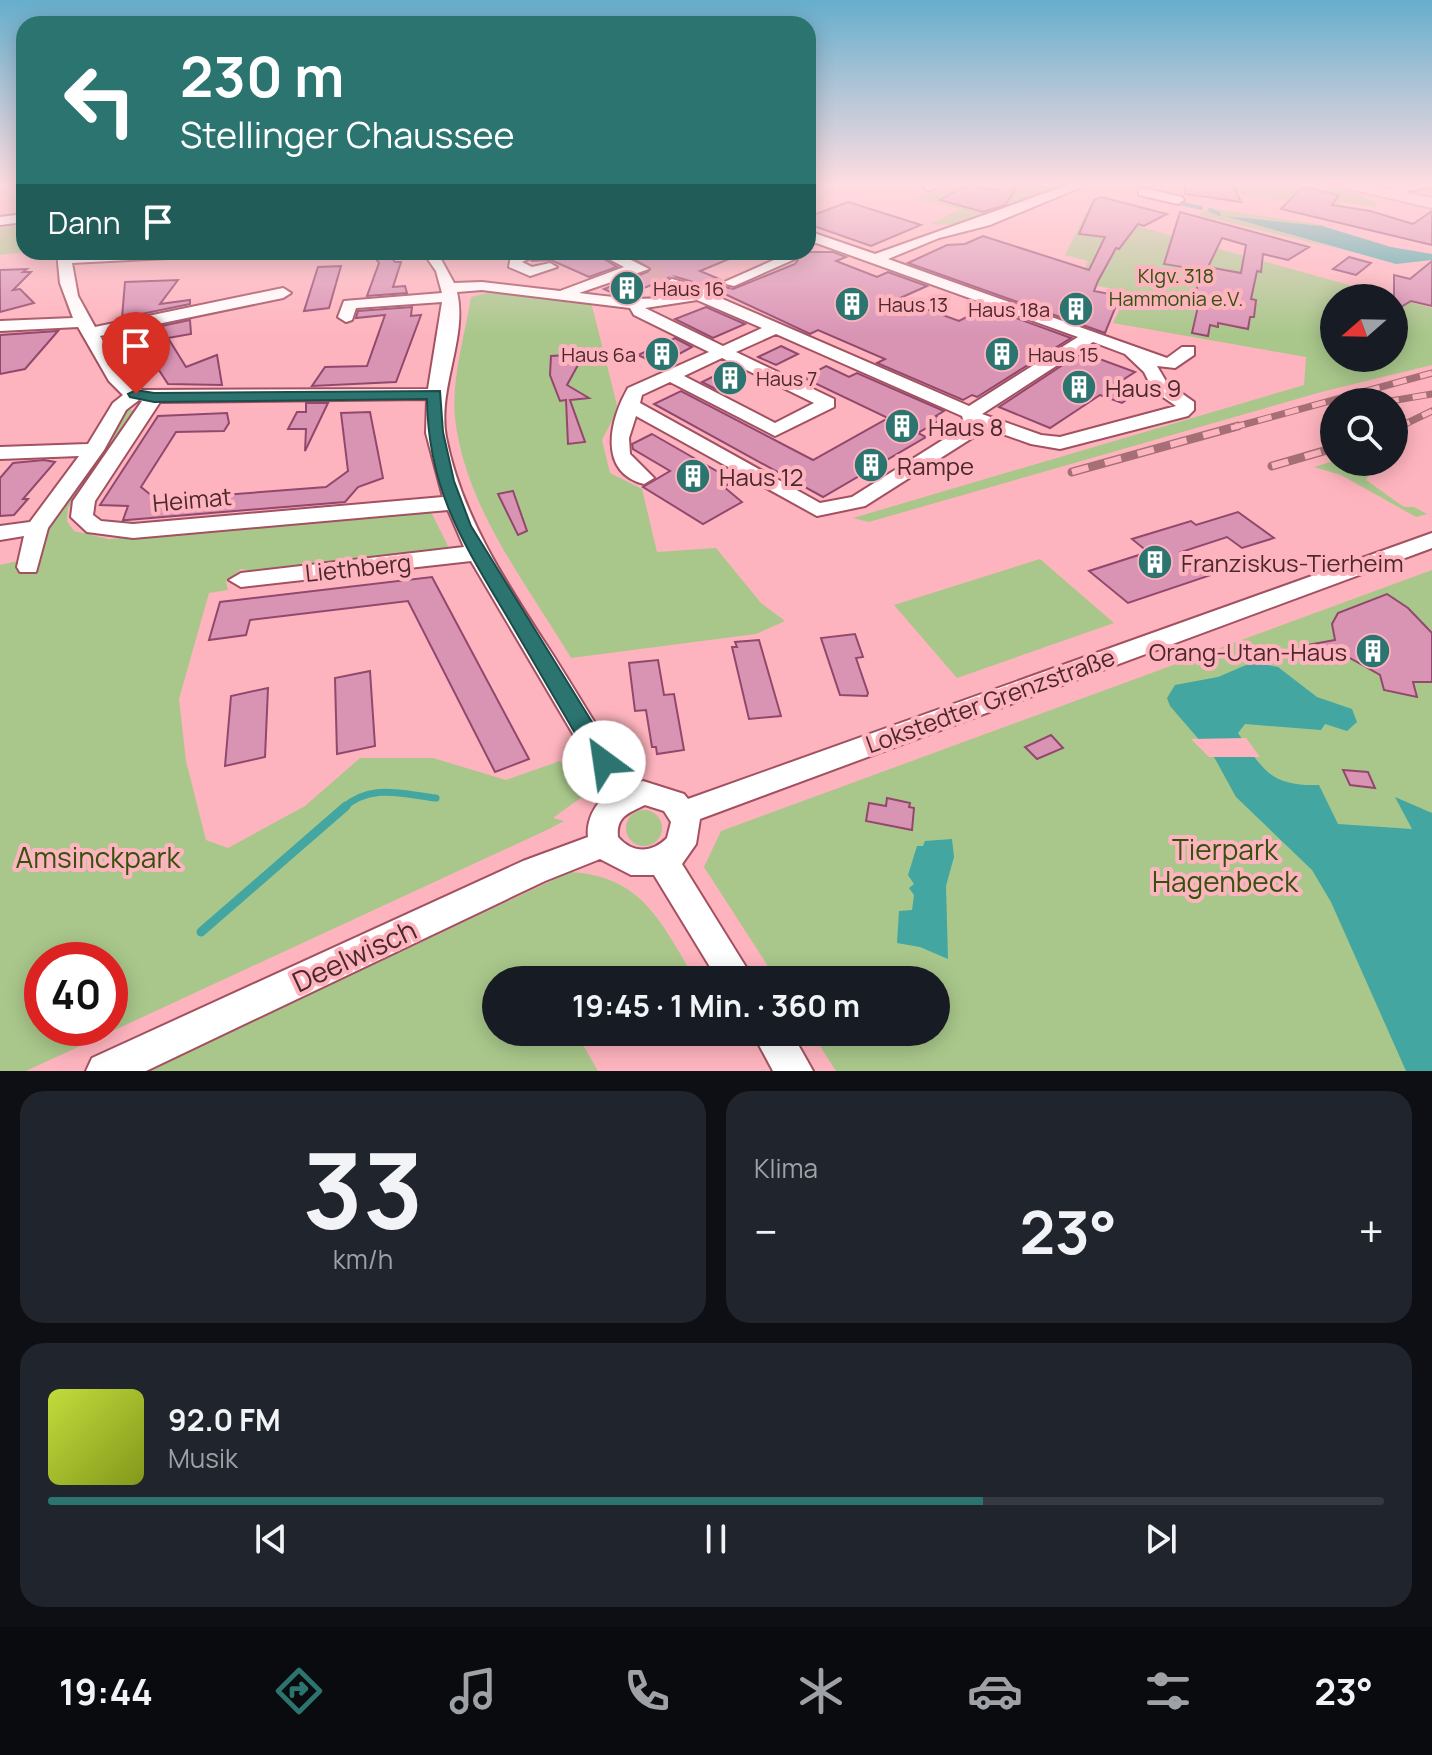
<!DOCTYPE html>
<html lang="de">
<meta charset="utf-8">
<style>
:root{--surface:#171b24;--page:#20242c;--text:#f1f3f6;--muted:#9ea1a6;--line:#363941;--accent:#2b7470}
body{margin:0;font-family:Manrope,sans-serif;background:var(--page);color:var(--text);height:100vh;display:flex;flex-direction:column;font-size:30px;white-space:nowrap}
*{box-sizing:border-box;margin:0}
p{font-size:26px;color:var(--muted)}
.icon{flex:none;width:44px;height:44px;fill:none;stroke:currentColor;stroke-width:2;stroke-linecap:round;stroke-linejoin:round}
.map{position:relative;height:1071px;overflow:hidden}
.drawer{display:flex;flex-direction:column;gap:20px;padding:20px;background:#0d0f14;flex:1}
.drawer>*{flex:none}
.banner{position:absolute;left:16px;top:16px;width:800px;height:244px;border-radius:24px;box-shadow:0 4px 20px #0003;background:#2b7470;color:#fff;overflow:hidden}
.needle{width:52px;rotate:250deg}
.controls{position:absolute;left:1320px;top:284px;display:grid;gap:16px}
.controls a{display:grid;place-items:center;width:88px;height:88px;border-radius:50%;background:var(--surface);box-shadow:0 4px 20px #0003;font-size:40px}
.speed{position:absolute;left:24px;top:942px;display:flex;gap:16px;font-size:40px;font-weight:700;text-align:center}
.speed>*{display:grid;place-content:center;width:104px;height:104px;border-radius:50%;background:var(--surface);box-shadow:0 4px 20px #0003;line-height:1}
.speed .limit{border:12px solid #d22;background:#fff;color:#111}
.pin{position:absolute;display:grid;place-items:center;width:68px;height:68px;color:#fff;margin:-82px -34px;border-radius:50% 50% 50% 0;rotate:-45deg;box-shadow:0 0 8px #0007}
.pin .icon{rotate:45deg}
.me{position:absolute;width:88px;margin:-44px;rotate:329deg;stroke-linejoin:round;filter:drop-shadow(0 0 6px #0008)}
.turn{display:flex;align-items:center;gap:28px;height:168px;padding:0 32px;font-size:36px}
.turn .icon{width:104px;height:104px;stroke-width:2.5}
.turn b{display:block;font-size:56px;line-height:68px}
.then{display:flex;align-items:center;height:76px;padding:0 32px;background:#0003;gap:16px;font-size:30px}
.big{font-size:60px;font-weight:700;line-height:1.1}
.drawer .card{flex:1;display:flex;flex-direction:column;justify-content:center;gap:12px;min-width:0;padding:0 28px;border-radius:24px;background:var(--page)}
.drawer .dial{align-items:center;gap:0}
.dial b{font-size:104px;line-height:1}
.song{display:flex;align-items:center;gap:24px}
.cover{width:96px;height:96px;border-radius:12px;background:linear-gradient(135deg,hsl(70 70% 55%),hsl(70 70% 35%))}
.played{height:8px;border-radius:4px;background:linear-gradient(90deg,var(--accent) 70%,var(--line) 70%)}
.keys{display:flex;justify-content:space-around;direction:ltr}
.heat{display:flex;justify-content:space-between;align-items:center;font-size:44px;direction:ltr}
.drawer .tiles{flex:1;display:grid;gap:20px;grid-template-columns:1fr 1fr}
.card:last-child{grid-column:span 2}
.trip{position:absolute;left:482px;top:966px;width:468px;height:80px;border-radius:40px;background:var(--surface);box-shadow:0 4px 20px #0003;font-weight:700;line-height:80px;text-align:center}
.tab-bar{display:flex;height:128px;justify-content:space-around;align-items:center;background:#090b0e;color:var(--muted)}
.tab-bar .icon{width:56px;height:56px}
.tab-bar .on{color:var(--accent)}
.tab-bar b{font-size:36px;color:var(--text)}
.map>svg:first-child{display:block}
.green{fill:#a9c78b;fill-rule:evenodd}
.water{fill:#43a6a1}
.pier{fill:#feb4be}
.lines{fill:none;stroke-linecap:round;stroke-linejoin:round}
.stream-far2{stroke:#43a6a1;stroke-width:4}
.stream-far1{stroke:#43a6a1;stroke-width:7}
.stream{stroke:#43a6a1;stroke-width:9}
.building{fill:#d994b4;stroke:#92486d;stroke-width:2;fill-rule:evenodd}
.minor-tunnel{stroke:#da98a1;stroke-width:14;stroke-dasharray:14 7;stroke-linecap:butt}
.minor-casing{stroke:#a35160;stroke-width:4}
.major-casing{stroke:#be8f96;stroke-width:4}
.minor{fill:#fff;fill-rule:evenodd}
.major{fill:#fddde2;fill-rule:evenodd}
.rail-far1-casing{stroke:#a66f76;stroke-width:7}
.rail-casing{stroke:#a66f76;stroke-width:9}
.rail-far1{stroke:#feb4be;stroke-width:5;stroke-dasharray:14;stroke-linecap:butt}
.rail{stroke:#feb4be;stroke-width:6;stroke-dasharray:17;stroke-linecap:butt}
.route{fill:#2b7470;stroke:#1c4b49;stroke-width:2}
.labels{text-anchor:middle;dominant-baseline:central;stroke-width:8;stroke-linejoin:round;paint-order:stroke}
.far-park-label{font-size:20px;fill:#34510d;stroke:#feb4be}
.far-poi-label{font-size:20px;fill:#4c282d;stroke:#feb4be;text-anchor:start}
.poi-label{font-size:24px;fill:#4c282d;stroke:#feb4be;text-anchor:start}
.street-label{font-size:24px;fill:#4c282d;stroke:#feb4be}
.near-park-label{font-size:28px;fill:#34510d;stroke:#feb4be}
.near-street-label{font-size:28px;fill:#4c282d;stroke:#feb4be}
</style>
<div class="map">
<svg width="1432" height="1071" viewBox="0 0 1432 1071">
<rect width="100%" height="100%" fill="#feb4be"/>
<g class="green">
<path d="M992 185H1066C1022 199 978 230 931 224L960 209 914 198 949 187 979 193Z"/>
<path d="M1233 185C1277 185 1318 185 1361 192L1363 197 1378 204 1374 207 1340 202 1343 207 1323 203 1331 193 1302 187 1288 201 1237 194Z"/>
<path d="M1209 208 1323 225 1327 227 1226 216 1342 250 1198 215Z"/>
<path d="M1086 212 1432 308V365L1325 391 869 522 853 518 1304 385 1306 357 1113 323 1128 292 1079 282 1088 261 1065 255ZM1334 298H1394V358H1334Z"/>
<path d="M24 224V252L0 255V228Z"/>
<path d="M494 291 591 302 618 409 602 440 610 473 642 489 657 552 716 548 761 603 785 621 756 634 571 658C526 583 465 507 455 418 451 380 465 335 471 297Z"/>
<path d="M124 410H138L68 508 67 521 74 531 109 539 430 510 449 548 255 571 241 569 226 581 228 590 209 593 179 699 186 761 206 840 228 848 305 806 360 758H433L506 780 560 761 582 797 553 818 564 821 549 829 26 1071H0V565L40 556 45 533ZM42 960H110V1028H42Z"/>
<path d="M1334 461 1379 462 1360 469 1369 475 1366 480 1404 507H1414L1427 514 1416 517 1341 475 1314 467Z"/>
<path d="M1040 559 1114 623 957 678 894 605Z"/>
<path d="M1432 570V1071H836L811 1032H936V980H777L704 867 721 831Z"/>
<circle cx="644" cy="828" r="18"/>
<path d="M570 872C644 876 662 925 696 980H496V1032H604L582 1043 598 1071H148Z"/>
</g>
<g class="water">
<path d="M1225 216 1322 226 1391 247 1432 254V260L1396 264Z"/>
<path d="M1253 662 1278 667 1317 697 1352 709 1357 722 1347 731 1325 724 1321 730 1245 724 1238 733C1264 771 1270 786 1319 785L1338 824 1412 829 1395 797 1432 813V1071H1406L1331 902 1312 870 1236 797 1214 757 1170 706 1167 698 1175 685 1218 677Z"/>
<path d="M952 839 954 857 946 886 948 959 920 947 897 943 899 911 912 910 914 895 909 888 914 884 908 875 917 846H923L925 841Z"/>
</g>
<path class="pier" d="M1246 738 1260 757H1209L1191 739Z"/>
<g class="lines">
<g class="stream-far2">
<path d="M1180 203 1201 208"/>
<path d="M1210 210 1219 214"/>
</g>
<path class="stream-far1" d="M343 808C371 783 401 794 436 798"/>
<path class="stream" d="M201 932 346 806"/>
</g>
<g class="building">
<path d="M967 185 997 190 1001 185 1017 187 1005 205 983 212 940 200Z"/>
<path d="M1185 185H1233L1241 202 1185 194Z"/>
<path d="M1302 187 1339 195 1332 205 1370 211 1413 224 1432 211V245L1281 209Z"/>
<path d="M1101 197 1167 214 1144 226 1138 224 1119 249 1116 248 1098 281 1094 291 1120 296 1105 333 908 263 947 245 965 244 983 236 1089 270 1105 237 1079 234 1094 200Z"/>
<path d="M848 202 921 225 871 246 808 224V217Z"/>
<path d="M1180 212 1309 247 1288 260 1263 254 1261 272 1257 271 1251 299 1256 300 1254 317H1250L1248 329 1218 323V327L1210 325 1208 336 1192 333 1199 302 1195 301 1198 280 1187 278 1189 268 1164 264ZM1222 238 1246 245 1241 273 1208 267Z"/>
<path d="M371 252H387L395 262H401L393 287 405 286 407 293 367 296 379 263Z"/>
<path d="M547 252H593L617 267 589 277 551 260 531 261Z"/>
<path d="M622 252H746L700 271 722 280 721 286 733 289 795 264 798 260 796 256 784 253 775 256 766 252H833L846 257 836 261 877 277 888 272 927 286 898 299 959 321 986 307 1071 338 977 397 972 395 963 400 877 363 885 359 818 330 810 334 710 287 673 276 627 295 615 294 604 289 652 270Z"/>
<path d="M1349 257 1371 263 1356 275 1333 269Z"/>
<path d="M1432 261V306L1411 301 1394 311V275L1410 279Z"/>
<path d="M341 266 329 308 304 311 318 267Z"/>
<path d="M27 269 23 272H31L13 290 20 289 34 303 0 312V270Z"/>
<path d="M178 280 160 304 190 300V304L122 318 125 282Z"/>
<path d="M412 307 411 316 421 315 396 382 312 386 325 367 367 366 385 315 356 318 358 311Z"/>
<path d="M706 307 745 324 713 338 675 319Z"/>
<path d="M190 320 191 334 168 338 186 367 217 355 222 385 168 384 138 338V331Z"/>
<path d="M58 331 25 369 0 374V335Z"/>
<path d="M675 338 692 347 659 365 638 355Z"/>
<path d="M1093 345 1098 347 1094 357 1135 372 1118 383 1139 391 1122 403 1100 395 1050 428 999 407Z"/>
<path d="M781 346 798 354 776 365 758 357Z"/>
<path d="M584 354 567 385 589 398 570 400 585 442 568 444 566 400 560 401 550 375 551 356Z"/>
<path d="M826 366 849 377 857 373 944 411 936 416 942 419 918 433 926 437 823 497 654 404 681 391 813 460 888 418 804 378Z"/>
<path d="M726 370 745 380 721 392 702 382Z"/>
<path d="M306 403H328L305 451 306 429H288L297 412H306Z"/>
<path d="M370 412 383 478 358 487 345 502 127 520H123L128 506 100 505 158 416 227 413 229 423 224 431 176 432 141 487 157 500 326 487 348 471 341 413Z"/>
<path d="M652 434 734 481 724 487 742 502 703 524 643 487 670 471 633 449 632 444Z"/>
<path d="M44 460 55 462 23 499H28L14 515 0 516V478L13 463Z"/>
<path d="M513 491 527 531 518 535 498 494Z"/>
<path d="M1238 512 1274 538 1242 548 1227 537 1181 552 1211 575 1128 603 1089 571 1148 552 1132 539 1191 521 1196 525Z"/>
<path d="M432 577 529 759 495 772 408 601 250 620 246 635 209 640 220 602Z"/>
<path d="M1387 594 1408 608 1432 633V682H1413L1417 697 1384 690 1380 675 1348 657 1324 661 1308 645 1335 640 1332 624 1338 613Z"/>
<path d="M855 634 863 657 856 658 868 693 867 696 840 695 821 638Z"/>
<path d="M759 640 781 716 749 719 732 647H737L735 642Z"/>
<path d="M658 660 664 695 674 694 684 750 657 754 656 747H652L646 710 635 711 629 663Z"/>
<path d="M370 671 375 746 337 754 335 678Z"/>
<path d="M268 688 265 757 225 766 231 696Z"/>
<path d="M1051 735 1063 748 1037 759 1025 747Z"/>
<path d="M1343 770 1368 772 1375 788 1350 785Z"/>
<path d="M887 798 910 803 909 807 914 808 912 830 866 821 869 803 886 806Z"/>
</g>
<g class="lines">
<g class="minor-tunnel">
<path d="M649 272 672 283"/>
<path d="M709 291 729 283"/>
</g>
<g class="minor-casing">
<g id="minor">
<path d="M923 185H941L928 191Z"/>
<path d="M1068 185H1086L990 225 939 238 888 259 1167 358 1182 347H1194V355L1175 368 1157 366 1167 383 1194 402V410L1188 416 1060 449 1031 444 983 427 980 433 865 506 817 516 636 416 629 438 630 454 654 478 644 484C597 472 610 419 628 388L709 352 634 315 630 308 482 290 457 292C468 337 437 389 446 437 462 518 508 586 553 655 580 698 606 742 634 784L643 781 684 794 688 799 1432 533V548L700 819 696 844 682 864 754 980H718L654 875H631L600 859 545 881 146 1071H86L92 1058 523 861 588 837C586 822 595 801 609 795L471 561 241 587 229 580 241 573 464 547 448 510 133 538 87 532 71 517 73 501 142 401 139 400 126 410 104 450 48 528 36 572H20L17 567 24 536 0 540V526L30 522 79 456 0 459V447L88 444 113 403 123 395 109 381 78 327 0 331V321L73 318 60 283 57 252H213L206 256 72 263 78 296 95 327 283 288 291 293 283 298 100 336 125 378 142 390 428 389 442 302 356 308 352 320 346 322 338 317 344 301 442 293 436 271 423 252H437L454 283 482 282 560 291 624 267 596 252H615L649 269 579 293C614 297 649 303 684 294L665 283 672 279 709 290 711 294 969 406 1078 337 808 240V231L875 254ZM697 300 762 328 723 346 645 308ZM776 334 962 416 965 426 852 497 820 503 640 403 642 395 670 382 775 436 834 407V399L736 352ZM1093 342 1125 354 1144 372 1153 390 1176 406 1060 437 1041 435 982 414ZM722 358 814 403 775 423 684 376ZM427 399 426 433 443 497 133 524 101 521 93 515 95 501 160 402ZM645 805 664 811 671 822 667 838C652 853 633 854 618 837 616 817 628 813 645 805Z"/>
<path d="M1397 185H1432L1384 197V191Z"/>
<path d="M1143 188 1182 197 1184 200 1178 204 1139 195V189Z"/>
<path d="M24 214V222L0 225V217Z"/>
<path d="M523 252H544L522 262 532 267 550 263 557 267 530 276 509 267 511 256Z"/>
<path d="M783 256 795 259 734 286 722 283Z"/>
<path d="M752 1032H791L813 1071H773Z"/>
</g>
</g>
<g class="major-casing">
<path id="major" d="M1333 185H1365L1432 198V208Z"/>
</g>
<use href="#minor" class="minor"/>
<use href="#major" class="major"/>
<g class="rail-far1-casing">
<g id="rail-far1">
<path d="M1385 402 1432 394"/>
<path d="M1231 428 1432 373"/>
<path d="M1397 428 1432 411"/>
</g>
</g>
<g class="rail-casing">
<g id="rail">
<path d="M1394 430 1401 426"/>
<path d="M1272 466 1334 448"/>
<path d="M1072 472 1238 426"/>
</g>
</g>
<use href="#rail-far1" class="rail-far1"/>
<use href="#rail" class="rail"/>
</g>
<linearGradient id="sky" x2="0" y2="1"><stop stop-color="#66aecc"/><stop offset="0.55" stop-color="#ffdde2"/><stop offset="1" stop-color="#ffdde2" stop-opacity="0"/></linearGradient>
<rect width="1432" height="335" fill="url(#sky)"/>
<path class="route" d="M136 390 154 393 440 391 443 432 454 481 471 526 613 756 616 762 613 769H596C568 721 540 673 512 625 466 547 428 493 427 399L154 402 130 397 128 394Z"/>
<defs>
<g id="building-disc" transform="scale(1.8)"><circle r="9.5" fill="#2b7470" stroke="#feb4be"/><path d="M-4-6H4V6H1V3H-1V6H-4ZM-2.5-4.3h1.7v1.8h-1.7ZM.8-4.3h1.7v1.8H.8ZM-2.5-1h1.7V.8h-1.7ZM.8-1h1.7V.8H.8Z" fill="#fff"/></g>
</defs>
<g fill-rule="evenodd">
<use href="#building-disc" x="627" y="288"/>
<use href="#building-disc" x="852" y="304"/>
<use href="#building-disc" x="1076" y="309"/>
<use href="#building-disc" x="662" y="354"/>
<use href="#building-disc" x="1002" y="354"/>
<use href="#building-disc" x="730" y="378"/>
<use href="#building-disc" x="1079" y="387"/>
<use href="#building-disc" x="902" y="426"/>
<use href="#building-disc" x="871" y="465"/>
<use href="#building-disc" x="693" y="476"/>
<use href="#building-disc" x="1155" y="562"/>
<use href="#building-disc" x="1373" y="651"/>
</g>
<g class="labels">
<g class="far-park-label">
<text x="1176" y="275">Klgv. 318<tspan x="1176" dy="23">Hammonia e.V.</tspan></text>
</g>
<g class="far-poi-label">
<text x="653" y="288">Haus 16</text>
<text x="878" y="304">Haus 13</text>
<text x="1050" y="309" text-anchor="end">Haus 18a</text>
<text x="636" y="354" text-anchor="end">Haus 6a</text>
<text x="1028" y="354">Haus 15</text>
<text x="756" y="378">Haus 7</text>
</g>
<g class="poi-label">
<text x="1105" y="387">Haus 9</text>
<text x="928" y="426">Haus 8</text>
<text x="897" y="465">Rampe</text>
<text x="719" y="476">Haus 12</text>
<text x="1181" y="562">Franziskus-Tierheim</text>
<text x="1347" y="651" text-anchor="end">Orang-Utan-Haus</text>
</g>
<g class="street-label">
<text transform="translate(192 499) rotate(-5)">Heimat</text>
<text transform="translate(358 567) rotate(-6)">Liethberg</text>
<text transform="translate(990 700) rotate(-20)">Lokstedter Grenzstraße</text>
</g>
<g class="near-park-label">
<text x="1225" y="849">Tierpark<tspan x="1225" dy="32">Hagenbeck</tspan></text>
<text x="98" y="857">Amsinckpark</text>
</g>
<g class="near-street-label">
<text transform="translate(354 955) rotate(-25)">Deelwisch</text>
</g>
</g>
</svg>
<div class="controls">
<a><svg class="needle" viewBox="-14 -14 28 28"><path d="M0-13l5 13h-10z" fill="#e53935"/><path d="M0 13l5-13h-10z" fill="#9ea1a6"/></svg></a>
<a><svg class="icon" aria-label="search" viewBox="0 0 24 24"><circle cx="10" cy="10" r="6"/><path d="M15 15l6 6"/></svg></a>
</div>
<div class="speed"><div class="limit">40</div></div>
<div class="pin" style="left:136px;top:394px;background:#d93025"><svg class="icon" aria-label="arrive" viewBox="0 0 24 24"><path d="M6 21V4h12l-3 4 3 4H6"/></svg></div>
<svg class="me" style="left:604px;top:762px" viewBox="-20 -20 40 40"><circle r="19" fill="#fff"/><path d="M0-13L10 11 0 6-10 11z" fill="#2b7470"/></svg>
<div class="trip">19:45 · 1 Min. · 360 m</div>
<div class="banner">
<div class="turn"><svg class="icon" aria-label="left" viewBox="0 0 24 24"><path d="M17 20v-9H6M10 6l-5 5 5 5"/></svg><div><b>230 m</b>Stellinger Chaussee</div></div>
<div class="then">Dann<svg class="icon" aria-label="arrive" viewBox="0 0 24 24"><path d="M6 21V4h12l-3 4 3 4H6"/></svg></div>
</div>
</div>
<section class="drawer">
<div class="tiles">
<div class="card dial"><b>33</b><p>km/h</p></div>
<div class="card"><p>Klima</p>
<div class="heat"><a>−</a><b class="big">23°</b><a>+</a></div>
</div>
<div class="card">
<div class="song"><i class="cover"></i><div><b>92.0 FM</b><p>Musik</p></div></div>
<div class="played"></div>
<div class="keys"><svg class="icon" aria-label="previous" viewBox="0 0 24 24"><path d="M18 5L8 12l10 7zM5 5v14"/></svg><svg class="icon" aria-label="pause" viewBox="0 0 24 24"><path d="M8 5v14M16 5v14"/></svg><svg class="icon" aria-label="next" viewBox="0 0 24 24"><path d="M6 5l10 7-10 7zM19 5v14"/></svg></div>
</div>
</div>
</section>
<nav class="tab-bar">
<b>19:44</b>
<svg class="icon on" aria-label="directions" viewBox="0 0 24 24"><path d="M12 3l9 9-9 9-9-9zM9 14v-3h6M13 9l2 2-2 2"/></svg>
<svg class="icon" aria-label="music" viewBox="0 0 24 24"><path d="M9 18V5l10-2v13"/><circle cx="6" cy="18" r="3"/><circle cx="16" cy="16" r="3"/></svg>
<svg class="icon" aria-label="phone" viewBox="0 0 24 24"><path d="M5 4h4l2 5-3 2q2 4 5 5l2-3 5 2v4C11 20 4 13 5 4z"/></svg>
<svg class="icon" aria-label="climate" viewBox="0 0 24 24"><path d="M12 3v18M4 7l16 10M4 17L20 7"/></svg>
<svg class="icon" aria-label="car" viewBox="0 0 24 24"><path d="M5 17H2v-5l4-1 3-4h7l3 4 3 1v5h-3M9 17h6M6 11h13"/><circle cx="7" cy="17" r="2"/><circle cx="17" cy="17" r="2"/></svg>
<svg class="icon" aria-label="filters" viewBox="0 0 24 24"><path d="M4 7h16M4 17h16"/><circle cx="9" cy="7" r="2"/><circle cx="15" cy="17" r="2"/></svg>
<b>23°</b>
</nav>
